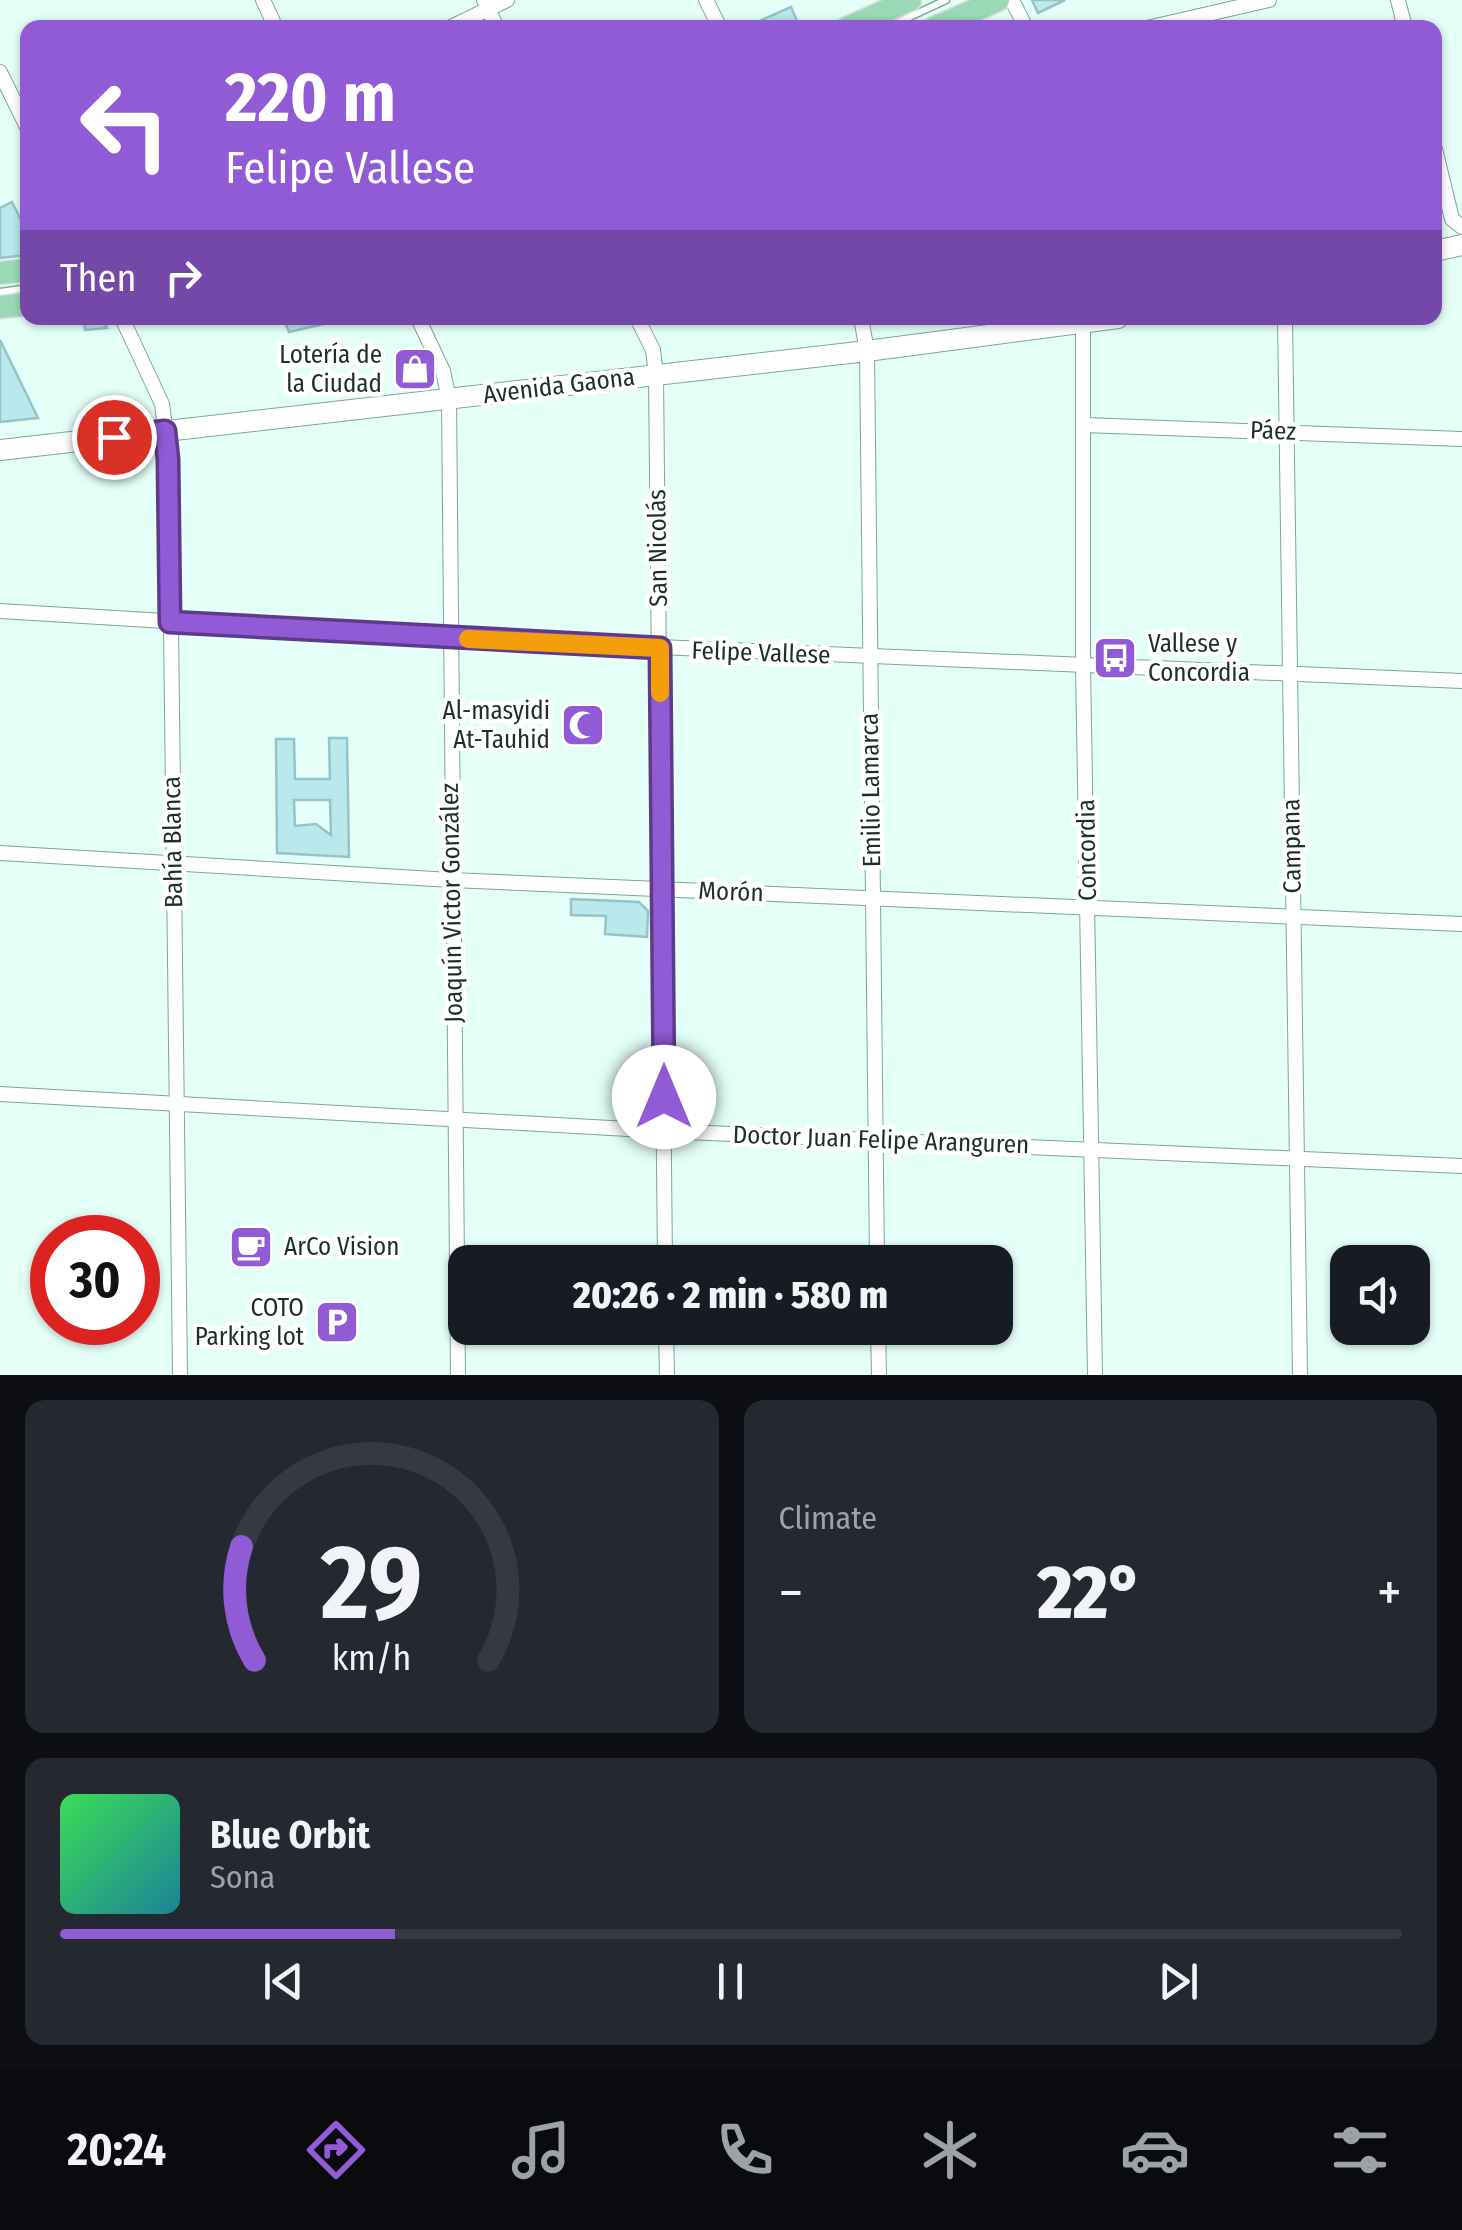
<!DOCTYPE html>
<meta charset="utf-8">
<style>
:root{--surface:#171b24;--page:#242831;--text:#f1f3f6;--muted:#9ea1a6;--line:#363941;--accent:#905bd4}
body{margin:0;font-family:"Fira Sans Condensed",sans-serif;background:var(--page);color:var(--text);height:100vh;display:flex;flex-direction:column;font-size:38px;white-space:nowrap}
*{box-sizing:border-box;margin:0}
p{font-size:32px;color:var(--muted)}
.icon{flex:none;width:55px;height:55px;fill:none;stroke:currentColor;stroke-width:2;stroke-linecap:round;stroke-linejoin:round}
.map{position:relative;height:1375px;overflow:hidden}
.sheet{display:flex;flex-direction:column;gap:25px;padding:25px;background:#0d0f14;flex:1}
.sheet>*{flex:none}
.guide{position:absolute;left:20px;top:20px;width:1422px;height:305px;border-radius:20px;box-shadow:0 2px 8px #0004;background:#905bd4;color:#fff;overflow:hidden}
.buttons{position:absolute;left:1330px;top:1245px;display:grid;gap:20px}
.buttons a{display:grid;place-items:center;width:100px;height:100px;border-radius:20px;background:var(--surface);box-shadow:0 2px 8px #0004;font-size:50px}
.speed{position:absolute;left:30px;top:1215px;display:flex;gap:20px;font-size:50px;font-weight:700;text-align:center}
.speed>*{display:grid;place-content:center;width:130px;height:130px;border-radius:50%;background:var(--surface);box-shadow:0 2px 8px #0004;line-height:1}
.speed .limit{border:15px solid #d22;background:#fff;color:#111}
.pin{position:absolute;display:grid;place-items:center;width:85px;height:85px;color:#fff;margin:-42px;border:5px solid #fff;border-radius:50%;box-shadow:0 2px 10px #0007}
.me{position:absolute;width:110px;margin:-55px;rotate:0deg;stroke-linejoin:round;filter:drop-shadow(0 0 8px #0008)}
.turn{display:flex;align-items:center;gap:35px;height:210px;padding:0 40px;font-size:45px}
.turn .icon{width:130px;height:130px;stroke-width:2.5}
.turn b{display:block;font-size:70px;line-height:85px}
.then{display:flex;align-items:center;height:95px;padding:0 40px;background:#0003;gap:20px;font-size:38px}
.big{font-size:75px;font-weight:800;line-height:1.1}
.sheet .widget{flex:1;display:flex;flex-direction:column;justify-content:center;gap:15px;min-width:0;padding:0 35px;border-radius:20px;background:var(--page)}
.sheet .dial{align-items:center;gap:0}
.dial svg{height:260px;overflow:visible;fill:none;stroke:var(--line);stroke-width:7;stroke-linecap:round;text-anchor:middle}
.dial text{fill:var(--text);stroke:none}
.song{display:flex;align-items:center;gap:30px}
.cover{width:120px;height:120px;border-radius:15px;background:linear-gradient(135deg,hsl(130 70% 55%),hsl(190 70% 35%))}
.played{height:10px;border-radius:5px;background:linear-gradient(90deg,var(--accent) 25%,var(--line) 25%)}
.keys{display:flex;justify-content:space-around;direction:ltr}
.heat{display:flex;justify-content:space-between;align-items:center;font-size:55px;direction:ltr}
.sheet .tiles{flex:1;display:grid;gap:25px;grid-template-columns:1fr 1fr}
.widget:last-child{grid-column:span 2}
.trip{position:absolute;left:448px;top:1245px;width:565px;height:100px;border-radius:20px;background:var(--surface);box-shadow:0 2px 8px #0004;font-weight:800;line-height:100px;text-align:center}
.menu{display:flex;height:160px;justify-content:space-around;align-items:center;background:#090b0e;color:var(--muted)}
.menu .icon{width:70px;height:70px}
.menu .current{color:var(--accent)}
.menu b{font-size:45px;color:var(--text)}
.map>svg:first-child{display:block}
.building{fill:#bae8ed;stroke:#96c3c8;stroke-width:2.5;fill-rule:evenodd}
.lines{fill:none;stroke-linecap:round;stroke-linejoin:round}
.lane-casing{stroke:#7ba69d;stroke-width:9}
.street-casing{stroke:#7ba69d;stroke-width:16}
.secondary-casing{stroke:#7ba69d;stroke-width:22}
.primary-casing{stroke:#dbdedd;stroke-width:25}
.lane{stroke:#fff;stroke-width:6}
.street{stroke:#fff;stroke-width:14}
.secondary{stroke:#fff;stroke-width:20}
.primary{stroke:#9bd9b6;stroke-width:22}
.route-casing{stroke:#5e3b8a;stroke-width:25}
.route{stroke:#905bd4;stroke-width:18}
.slow{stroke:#f59e0b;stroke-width:18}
.labels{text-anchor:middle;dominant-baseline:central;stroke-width:9;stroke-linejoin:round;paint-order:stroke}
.poi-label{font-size:25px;fill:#1d2f2b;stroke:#fff;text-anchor:end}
.street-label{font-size:25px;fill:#1d2f2b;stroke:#fff}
</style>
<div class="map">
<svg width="1462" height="1375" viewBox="0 0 1462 1375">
<rect width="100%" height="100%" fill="#e4fef8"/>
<g class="building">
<path d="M1032 0H1065L1038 13Z"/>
<path d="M791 7 800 28H744Z"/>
<path d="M12 202 28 234V255L0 258V208Z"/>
<path d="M84 318H102L107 328 85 330Z"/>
<path d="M283 318H331L332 322 289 332Z"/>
<path d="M0 340 38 418 0 422Z"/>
<path d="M329 738H347L349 857 277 853 276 739H294L295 779H330ZM294 800H330L331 835 316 824 295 826Z"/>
<path d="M571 899 639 902 648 911 647 937 605 934 606 916 571 915Z"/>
</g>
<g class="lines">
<g class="lane-casing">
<g id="lane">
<path d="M886 28 946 0"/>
<path d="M0 292 28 288"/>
</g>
</g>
<g class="street-casing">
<g id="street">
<path d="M263 0 276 28"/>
<path d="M484 0 497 28"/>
<path d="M706 0 720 28"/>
<path d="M1012 0 1026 28"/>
<path d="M1398 0 1405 28"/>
<path d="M449 28 507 0"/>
<path d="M1147 28 1269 0"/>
<path d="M0 72 28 129"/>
<path d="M1435 149 1452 219 1462 227"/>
<path d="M122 318 162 404 169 459 180 1375"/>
<path d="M418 318 443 371 449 399 458 1375"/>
<path d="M637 318 653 350 656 375 665 1262"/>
<path d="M861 318 867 351 877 1262"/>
<path d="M1285 318 1300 1375"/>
<path d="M1083 324V665L1095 1375"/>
<path d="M1084 425 1462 439"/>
<path d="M0 611 448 638 1462 681"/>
<path d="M0 853 451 880 1462 924"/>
<path d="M0 1094 664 1131 1462 1166"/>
<path d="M666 1328 667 1375"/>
<path d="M878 1328 879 1375"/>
</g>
</g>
<g class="secondary-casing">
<g id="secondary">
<path d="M1435 251 1462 245"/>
<path d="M0 450 867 351 1118 318"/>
</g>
</g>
<g class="primary-casing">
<g id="primary">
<path d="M847 28 910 0"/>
<path d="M934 28 998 0"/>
<path d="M0 273 28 270"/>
<path d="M0 307 28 304"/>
</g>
</g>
<use href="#lane" class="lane"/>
<use href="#street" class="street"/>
<use href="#secondary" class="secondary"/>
<use href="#primary" class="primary"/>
</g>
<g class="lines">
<g class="route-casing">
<path id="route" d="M114 437 165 431 168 459 170 622 660 648 664 1097"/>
</g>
<use href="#route" class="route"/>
<path class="slow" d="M468 639 660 648V693"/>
</g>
<defs>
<g id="shop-square" transform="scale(2.25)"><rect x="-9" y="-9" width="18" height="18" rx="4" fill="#905bd4" stroke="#fff"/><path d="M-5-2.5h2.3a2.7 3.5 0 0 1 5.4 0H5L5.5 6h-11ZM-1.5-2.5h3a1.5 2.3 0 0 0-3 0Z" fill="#fff"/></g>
<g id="bus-square" transform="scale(2.25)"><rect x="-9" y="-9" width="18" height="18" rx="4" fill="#905bd4" stroke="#fff"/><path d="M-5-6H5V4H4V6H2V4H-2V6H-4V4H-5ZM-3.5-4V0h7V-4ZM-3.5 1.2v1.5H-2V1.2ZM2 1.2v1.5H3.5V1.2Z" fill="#fff"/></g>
<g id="mosque-square" transform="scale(2.25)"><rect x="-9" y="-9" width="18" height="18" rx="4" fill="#905bd4" stroke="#fff"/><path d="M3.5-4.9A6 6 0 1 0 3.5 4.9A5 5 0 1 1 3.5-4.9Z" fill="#fff"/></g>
<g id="cafe-square" transform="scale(2.25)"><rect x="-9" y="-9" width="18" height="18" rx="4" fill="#905bd4" stroke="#fff"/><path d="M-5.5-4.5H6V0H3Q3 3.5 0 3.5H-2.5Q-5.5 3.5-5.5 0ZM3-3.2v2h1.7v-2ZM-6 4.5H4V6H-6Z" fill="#fff"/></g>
<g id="parking-square" transform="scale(2.25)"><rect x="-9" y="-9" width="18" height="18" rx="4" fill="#905bd4" stroke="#fff"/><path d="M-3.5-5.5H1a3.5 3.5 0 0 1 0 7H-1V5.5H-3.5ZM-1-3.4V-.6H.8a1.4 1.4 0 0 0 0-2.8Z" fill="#fff"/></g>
</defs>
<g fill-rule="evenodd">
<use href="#shop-square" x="415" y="369"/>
<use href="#bus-square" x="1115" y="658"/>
<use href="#mosque-square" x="583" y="725"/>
<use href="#cafe-square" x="251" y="1247"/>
<use href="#parking-square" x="337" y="1322"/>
</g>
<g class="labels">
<g class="poi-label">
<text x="382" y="355">Lotería de<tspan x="382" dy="29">la Ciudad</tspan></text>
<text x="1148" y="644" text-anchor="start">Vallese y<tspan x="1148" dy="29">Concordia</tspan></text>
<text x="550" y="711">Al-masyidi<tspan x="550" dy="29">At-Tauhid</tspan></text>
<text x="284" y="1247" text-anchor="start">ArCo Vision</text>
<text x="304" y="1308">COTO<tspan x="304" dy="29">Parking lot</tspan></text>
</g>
<g class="street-label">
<text transform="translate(559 386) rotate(-7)">Avenida Gaona</text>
<text transform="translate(1273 431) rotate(2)">Páez</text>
<text transform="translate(658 548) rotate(-91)">San Nicolás</text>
<text transform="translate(761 653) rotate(2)">Felipe Vallese</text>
<text transform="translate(871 790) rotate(-91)">Emilio Lamarca</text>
<text transform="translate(173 842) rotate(-91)">Bahía Blanca</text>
<text transform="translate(1292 846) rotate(-91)">Campana</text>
<text transform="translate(1087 850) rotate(-91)">Concordia</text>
<text transform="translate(731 892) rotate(2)">Morón</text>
<text transform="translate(452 903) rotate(-91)">Joaquín Victor González</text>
<text transform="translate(881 1140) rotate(2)">Doctor Juan Felipe Aranguren</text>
</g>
</g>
</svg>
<div class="buttons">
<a><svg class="icon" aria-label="sound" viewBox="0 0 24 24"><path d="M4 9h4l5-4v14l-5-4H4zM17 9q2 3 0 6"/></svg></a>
</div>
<div class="speed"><div class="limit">30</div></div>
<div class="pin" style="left:114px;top:437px;background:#d93025"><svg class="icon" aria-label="arrive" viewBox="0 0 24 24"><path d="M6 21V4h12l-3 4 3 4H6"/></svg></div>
<svg class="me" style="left:664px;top:1097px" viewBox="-20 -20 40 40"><circle r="19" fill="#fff"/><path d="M0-13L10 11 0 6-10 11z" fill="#905bd4"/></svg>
<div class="trip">20:26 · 2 min · 580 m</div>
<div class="guide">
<div class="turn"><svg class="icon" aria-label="left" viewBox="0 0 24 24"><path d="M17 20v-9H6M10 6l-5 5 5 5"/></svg><div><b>220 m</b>Felipe Vallese</div></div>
<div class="then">Then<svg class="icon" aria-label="right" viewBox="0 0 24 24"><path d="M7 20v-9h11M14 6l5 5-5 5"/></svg></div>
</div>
</div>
<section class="sheet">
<div class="tiles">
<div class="widget dial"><svg viewBox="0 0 100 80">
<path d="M14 69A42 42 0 1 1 86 69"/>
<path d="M14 69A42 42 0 0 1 10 34" stroke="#905bd4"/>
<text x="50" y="56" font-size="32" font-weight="700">29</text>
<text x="50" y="72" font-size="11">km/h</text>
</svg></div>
<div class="widget"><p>Climate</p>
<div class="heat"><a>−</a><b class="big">22°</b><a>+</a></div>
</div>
<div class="widget">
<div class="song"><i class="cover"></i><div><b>Blue Orbit</b><p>Sona</p></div></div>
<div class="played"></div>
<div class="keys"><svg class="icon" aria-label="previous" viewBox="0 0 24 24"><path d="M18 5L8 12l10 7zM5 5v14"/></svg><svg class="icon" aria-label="pause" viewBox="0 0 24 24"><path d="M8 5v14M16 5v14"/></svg><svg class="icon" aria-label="next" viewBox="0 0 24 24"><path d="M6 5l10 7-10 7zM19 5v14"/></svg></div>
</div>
</div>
</section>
<nav class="menu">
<b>20:24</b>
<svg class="icon current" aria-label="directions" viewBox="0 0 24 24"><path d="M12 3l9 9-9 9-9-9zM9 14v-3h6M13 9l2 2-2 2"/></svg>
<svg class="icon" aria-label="music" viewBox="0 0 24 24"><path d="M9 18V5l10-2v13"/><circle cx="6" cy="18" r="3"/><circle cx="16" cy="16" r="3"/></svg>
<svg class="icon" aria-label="phone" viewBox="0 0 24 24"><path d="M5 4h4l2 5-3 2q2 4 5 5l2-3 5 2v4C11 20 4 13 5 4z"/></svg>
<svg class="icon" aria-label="climate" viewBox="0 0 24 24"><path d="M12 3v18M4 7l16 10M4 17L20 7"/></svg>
<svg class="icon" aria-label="car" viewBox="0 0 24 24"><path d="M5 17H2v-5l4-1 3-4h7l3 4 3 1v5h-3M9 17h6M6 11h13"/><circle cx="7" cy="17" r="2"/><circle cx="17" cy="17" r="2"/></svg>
<svg class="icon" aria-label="filters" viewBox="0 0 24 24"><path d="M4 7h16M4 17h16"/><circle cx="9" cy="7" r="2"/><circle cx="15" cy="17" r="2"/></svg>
</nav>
